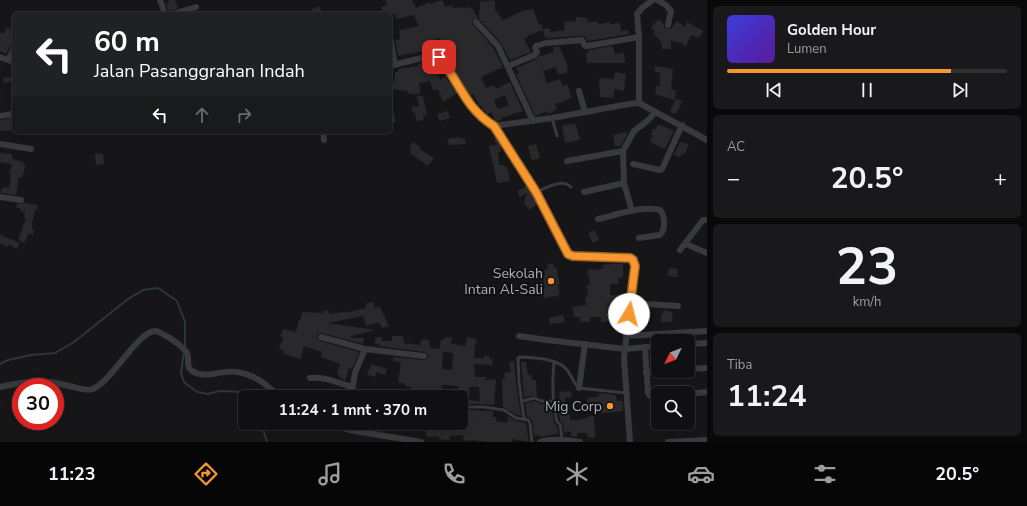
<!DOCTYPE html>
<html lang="id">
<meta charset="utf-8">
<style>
:root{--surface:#101012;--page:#19191b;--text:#f1f3f6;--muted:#9c9d9f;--line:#303032;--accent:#f7972f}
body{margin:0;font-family:"Nunito Sans",sans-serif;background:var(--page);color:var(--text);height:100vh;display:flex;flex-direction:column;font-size:15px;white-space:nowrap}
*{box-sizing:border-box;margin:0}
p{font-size:13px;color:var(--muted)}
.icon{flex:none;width:22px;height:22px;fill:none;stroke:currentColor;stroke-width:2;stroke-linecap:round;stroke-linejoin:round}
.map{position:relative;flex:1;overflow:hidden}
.side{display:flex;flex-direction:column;gap:6px;padding:6px;background:#09090a;width:320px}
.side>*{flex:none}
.hud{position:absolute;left:12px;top:12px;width:380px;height:122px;border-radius:6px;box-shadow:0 2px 6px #0003,0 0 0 1px var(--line);background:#202124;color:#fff;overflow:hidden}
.needle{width:26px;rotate:227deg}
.fabs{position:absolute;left:651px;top:334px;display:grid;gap:8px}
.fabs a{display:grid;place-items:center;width:44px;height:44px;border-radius:6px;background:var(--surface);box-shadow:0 2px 6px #0003,0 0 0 1px var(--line);font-size:20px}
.speed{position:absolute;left:12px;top:378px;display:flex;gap:8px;font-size:20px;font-weight:700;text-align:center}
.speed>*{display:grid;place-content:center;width:52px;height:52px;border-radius:50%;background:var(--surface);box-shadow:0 2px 6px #0003,0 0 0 1px var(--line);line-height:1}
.speed .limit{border:6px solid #d22;background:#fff;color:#111}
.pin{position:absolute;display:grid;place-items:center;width:34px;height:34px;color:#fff;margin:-17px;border-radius:8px;box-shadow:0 2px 6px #0006}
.me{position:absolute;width:44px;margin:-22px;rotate:8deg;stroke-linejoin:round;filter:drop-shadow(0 0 3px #0008)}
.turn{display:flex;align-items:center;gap:14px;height:84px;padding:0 16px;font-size:18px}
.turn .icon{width:52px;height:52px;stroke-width:2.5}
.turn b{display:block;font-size:28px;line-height:34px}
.lanes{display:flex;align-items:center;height:38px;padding:0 16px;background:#0003;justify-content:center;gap:20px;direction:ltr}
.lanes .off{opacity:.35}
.big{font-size:30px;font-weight:700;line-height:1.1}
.side .widget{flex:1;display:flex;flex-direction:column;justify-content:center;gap:6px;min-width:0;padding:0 14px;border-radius:6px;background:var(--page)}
.side .dial{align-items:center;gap:0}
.dial b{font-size:52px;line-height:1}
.song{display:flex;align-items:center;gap:12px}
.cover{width:48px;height:48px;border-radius:6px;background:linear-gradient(135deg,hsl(240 70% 55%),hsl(270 70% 35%))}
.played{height:4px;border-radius:2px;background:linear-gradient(90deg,var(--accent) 80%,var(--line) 80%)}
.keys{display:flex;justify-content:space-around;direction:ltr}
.heat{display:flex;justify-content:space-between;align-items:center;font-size:22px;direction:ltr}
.trip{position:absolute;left:238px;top:390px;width:230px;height:40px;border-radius:6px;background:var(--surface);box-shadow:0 2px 6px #0003,0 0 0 1px var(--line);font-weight:700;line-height:40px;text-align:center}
.dock{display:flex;height:64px;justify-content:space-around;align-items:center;background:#060607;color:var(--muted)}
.dock .icon{width:28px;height:28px}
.dock .on{color:var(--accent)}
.dock b{font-size:18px;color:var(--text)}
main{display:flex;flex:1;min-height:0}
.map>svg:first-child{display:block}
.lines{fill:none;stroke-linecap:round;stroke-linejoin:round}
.stream{stroke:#2c373c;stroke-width:2}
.building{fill:#29292c;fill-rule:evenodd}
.lane{stroke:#37393d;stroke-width:3}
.street{stroke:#37393d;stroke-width:6}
.route-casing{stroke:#a1621f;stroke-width:10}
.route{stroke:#f7972f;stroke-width:7}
.poi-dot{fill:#f7972f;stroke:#111113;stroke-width:1.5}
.labels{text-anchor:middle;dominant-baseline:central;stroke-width:4;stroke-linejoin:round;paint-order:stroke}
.poi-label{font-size:14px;fill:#a8afb8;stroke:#111113;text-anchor:end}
</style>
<main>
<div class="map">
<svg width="707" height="442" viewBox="0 0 707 442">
<rect width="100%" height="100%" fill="#161618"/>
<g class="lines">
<g class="stream">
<path d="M184 352 181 373 184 382 197 392 208 394 219 391 242 392 247 397"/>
<path d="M0 364 8 360 31 355 55 353 74 342 128 299 143 290 158 288 177 301 185 322V347"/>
<path d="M261 423 267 442"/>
</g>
</g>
<g class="building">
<path d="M168 0H175L178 8 169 12 166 4 169 3Z"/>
<path d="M385 0H412L416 8 430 2V4L442 0 445 7 452 5 453 8 464 7 465 8 468 6 469 9 472 8 478 18 473 19 472 23 494 49 503 67 481 77 486 88 494 85 496 89 510 82 523 111 501 118 502 120 496 121 491 112 487 115 485 110 483 111 481 105 480 106 473 94 469 96 463 86 453 68 452 69 443 51 445 50 439 38 430 41 423 45 424 51 398 56 395 40 400 39 399 30 419 26 414 15 396 19 395 14 390 15V14H383L381 7 387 5ZM505 95 509 105 498 109 494 100Z"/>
<path d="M489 0 495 1V10L503 20 522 11 533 9 539 25 541 24 543 29 550 28V32L565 30 564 22 576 21V17H581L588 19 587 23 596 21 599 24 610 22V24L620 23 621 31 628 30 629 34 588 41 585 36H582L545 38 543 30 527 36 528 38 524 39 531 52 510 60 501 43 479 19 480 1 489 2Z"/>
<path d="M319 6 323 14H314L312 9Z"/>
<path d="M659 19 663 24 664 23V27L667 29H671L677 21 685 27 687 22 703 31 699 38 691 35 686 46 681 43 671 41V49H662V43L653 33 655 32 651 27Z"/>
<path d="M6 27 14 30V44L10 46 6 54 0 51V32L4 34Z"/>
<path d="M559 46 568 67 567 68 568 72 558 75 556 67 543 71 547 83 560 79 563 86 567 84 572 98 555 104 557 109 553 111V112L548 114 547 111 535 116 516 74 519 73 516 68 537 59 541 54V56L554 52 553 47Z"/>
<path d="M613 46 615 54 624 53 625 63H587L586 53H589V50Z"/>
<path d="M423 63V66L429 65 430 71 437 69 440 80 445 76 457 93 443 102 438 89 433 90 430 81 419 83 420 94H409L408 91 390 89V83H394L395 72H398V69L418 66V64Z"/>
<path d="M655 66 673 69 671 89 676 91 674 100 655 94 656 86 660 87V73L655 72Z"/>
<path d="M615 72 626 74 624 91 614 89V98L600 97 599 78 614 79Z"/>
<path d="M14 77V81L4 83 3 78Z"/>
<path d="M417 96H423L427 115 423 116 424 120 416 121 415 112 413 113 411 107 419 106Z"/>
<path d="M676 98 682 101 678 111H677L675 114 670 112Z"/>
<path d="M392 107 396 122 390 124V108Z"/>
<path d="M448 111 450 118 440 121 437 114Z"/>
<path d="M13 118 14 130 0 131V120Z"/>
<path d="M572 123V125L576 124 580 140 565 143 562 126Z"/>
<path d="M658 124 674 131 665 149 650 142 653 135 651 134 653 129 655 130Z"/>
<path d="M626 132 627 135 621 146H615L613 135Z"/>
<path d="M461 137V139L465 138 466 144 449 145 447 139Z"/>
<path d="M496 138 500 144 501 152H498L499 165H504L505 167H507L510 181 497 183 489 146 497 145 494 139Z"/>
<path d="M413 142 420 147 419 149 434 158 428 166 411 154 410 147Z"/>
<path d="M680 142 689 144 685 154 682 153 680 157 674 155Z"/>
<path d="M536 144 540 158 533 160 531 158 528 146Z"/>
<path d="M0 153 12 154V159L24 162 23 164 26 165 22 178 19 177 16 195 1 193 2 188 4 189V187L9 188 11 175 9 174 12 164 0 162Z"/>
<path d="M95 154H103L104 164 96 165Z"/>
<path d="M527 186 537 204 529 210 524 203 527 193 520 197 517 191Z"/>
<path d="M24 203 38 205 37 210H35L32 223V229L34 230 33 235 29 233 24 243 18 240 26 218H24L25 212 20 211 21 208H16L17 204Z"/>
<path d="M594 230 599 240 593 243 588 233Z"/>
<path d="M0 235 13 240 20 243 17 249 9 244 8 247 0 243Z"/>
<path d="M553 263 554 268 556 267 560 284 558 285 560 295 545 298 543 297 542 288 545 287 542 275H545L544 270 548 269 547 265Z"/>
<path d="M611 264H623V277L618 278 619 284H610V295H619L617 308H613L612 321 601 322V317H590V322H580V317H574L572 307 586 305 585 297H588L587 285H590L589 275H587L588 269 597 270 603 268 602 265Z"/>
<path d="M669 268 678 269 677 277 668 276Z"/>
<path d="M374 302V308L380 307 389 326 382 328 379 322 366 326 363 316 328 323 375 330 351 336V338H364L363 344 322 333H319L317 335V339L320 341 359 352 352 369 349 368 345 380 340 378V376L337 375 340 364 321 357 322 352 304 346 300 359 283 354 284 351 279 348 284 338 280 336 283 329 296 332 299 320H300L303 312 323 313 324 310 329 311V314L345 312V313L366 308V304L368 303Z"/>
<path d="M663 310 672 312 673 322H661V314H663Z"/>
<path d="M563 315 565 322 550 324 549 318Z"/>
<path d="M392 336H403L404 343 421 345 420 341H423L422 339 429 340 430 348 440 349 441 340H444V338L452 337 451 344 465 346 468 337 475 339V340H477L475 345 474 358H484L485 356H489V359H493L492 365 474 364 475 377H486V380L496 379 494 405 484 404H461V397H459L458 395V386L442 385 440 397H410L411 387 405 386V384L398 382 401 362 393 361V357L424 360 428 358V355L425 352 379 346V344H375V338L382 337V341H392ZM443 352 453 353 452 370 442 369ZM469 387H479L480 401 469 400Z"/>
<path d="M514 361 516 382 521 416 517 415 503 407 502 379H505L504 373 511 372 509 362Z"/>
<path d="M521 362H526L528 375 531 374 532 380H536L537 396 524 397Z"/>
<path d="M371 364 387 369 385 375 377 372 375 377 367 375Z"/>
<path d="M571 391 572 397 565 398 566 410H568L571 421 588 418V416L594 417V426H595V437L593 438 587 437V433H577V437L571 436V431L564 433 563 423 560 420 556 401H560L559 392Z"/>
<path d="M598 393 616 395 617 401H623V411L602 413 600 403 587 404V398L599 397Z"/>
<path d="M535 401 541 404H551L554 423 557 426 558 434 540 437 539 435 534 436 533 422 530 418 527 417 525 403Z"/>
<path d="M461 410 493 411V417H496V421L507 423 508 416 515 421 526 423 529 442 512 439V442H486L471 440V441L463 440 464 435 450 436 449 440 439 439V436L428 437V436H426V423H461Z"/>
</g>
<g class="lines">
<g class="lane">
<path d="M552 118 557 136"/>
<path d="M536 192C547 188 560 178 571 187"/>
<path d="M554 362C552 382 552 402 557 422L560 424 562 439"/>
<path d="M522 401 535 398 541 401H553"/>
<path d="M461 407H484L504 410 516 418 528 420 530 423 532 442"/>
<path d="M524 419 519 382 518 358 520 357C534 358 558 358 567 370 572 376 573 383 579 388L626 393"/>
</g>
<g class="street">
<path d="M160 0 165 14"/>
<path d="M657 0 666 5 671 11 668 25"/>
<path d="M173 14 196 7"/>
<path d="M476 22 498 46 533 121"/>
<path d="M390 37 395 65"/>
<path d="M0 57 14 62"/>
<path d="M8 60 14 48"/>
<path d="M390 66 433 55 438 56 443 62C458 86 469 111 494 126L552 118 629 104 639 103 707 140"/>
<path d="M508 66 535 55 537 52 535 48 536 46 546 43 582 40 585 46H587L639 37"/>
<path d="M579 91 585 112"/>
<path d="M639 103V37L637 14 642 8 653 0"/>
<path d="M0 116 12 114"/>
<path d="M494 126 536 192 568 254 573 256 630 258 633 260 635 265 624 358 630 442"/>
<path d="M323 132 324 140"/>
<path d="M0 144 31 149"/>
<path d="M567 161 623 151"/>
<path d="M633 164 660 170 662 169 682 125"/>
<path d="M584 192 624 183"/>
<path d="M0 197 21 200"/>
<path d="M632 211 624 183 623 151 634 131 647 121 656 112"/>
<path d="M598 219C616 215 642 205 660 210 665 216 666 229 660 235L639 238"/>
<path d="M686 244 707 253"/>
<path d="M680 250 703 220H707"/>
<path d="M630 303 678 306"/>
<path d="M519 336 547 340 625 349 658 346"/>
<path d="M626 336 707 331"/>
<path d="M321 337 365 349 355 373 351 397"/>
<path d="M688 344 707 343"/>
<path d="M645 347 648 393 650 396 658 395"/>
<path d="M365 349 424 356"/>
<path d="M688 369 707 368"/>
<path d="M646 372 663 371"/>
<path d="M310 378C324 376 338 383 352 387"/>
<path d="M0 387C28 381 41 378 69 386 76 387 86 392 93 389 113 380 137 332 155 331 159 331 164 335 168 337 172 339 185 349 187 353 189 357 187 363 189 368 201 382 222 369 237 372 257 375 266 385 280 397"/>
<path d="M579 388 585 344"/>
<path d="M688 394 707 392"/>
<path d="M327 423 349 430 421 442"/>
<path d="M540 442C554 438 566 440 580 442"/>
<path d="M668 442 707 440"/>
</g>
</g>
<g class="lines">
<g class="route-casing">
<path id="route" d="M439 57C460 82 464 107 494 126L536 192 568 254 573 256 630 258 633 260 635 266 629 314"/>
</g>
<use href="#route" class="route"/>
</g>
<g class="poi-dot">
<circle cx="551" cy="281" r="4"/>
<circle cx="610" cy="406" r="4"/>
</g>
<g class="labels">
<g class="poi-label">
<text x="543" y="273">Sekolah<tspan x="543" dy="16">Intan Al-Sali</tspan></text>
<text x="602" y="406">Mig Corp</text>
</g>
</g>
</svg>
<div class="fabs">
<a><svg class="needle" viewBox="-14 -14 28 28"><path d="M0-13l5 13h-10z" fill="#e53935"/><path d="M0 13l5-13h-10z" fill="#9c9d9f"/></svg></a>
<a><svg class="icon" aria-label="search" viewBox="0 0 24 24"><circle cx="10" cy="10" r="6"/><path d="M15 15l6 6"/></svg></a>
</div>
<div class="speed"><div class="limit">30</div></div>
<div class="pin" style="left:439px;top:57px;background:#d93025"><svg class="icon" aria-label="arrive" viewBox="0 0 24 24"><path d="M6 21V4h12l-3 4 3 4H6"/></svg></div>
<svg class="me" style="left:629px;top:314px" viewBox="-20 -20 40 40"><circle r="19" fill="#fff"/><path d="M0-13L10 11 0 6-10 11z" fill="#f7972f"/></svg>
<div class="trip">11:24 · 1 mnt · 370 m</div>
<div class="hud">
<div class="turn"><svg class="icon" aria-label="left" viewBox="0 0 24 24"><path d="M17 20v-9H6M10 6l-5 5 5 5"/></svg><div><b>60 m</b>Jalan Pasanggrahan Indah</div></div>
<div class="lanes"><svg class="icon" aria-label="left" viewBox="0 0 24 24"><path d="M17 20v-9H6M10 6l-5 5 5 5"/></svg><svg class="icon off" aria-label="ahead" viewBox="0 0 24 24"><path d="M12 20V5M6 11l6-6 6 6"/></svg><svg class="icon off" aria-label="right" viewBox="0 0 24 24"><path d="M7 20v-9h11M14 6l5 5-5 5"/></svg></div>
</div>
</div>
<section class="side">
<div class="widget">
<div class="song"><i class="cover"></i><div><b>Golden Hour</b><p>Lumen</p></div></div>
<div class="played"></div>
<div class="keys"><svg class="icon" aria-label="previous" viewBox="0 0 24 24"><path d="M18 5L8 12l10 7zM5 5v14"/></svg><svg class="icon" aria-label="pause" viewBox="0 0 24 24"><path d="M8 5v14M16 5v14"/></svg><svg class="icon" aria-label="next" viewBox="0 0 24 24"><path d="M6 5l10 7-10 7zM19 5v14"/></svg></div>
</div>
<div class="widget"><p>AC</p>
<div class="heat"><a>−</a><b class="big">20.5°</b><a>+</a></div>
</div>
<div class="widget dial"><b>23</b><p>km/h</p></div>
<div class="widget"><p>Tiba</p><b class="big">11:24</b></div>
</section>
</main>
<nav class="dock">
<b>11:23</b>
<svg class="icon on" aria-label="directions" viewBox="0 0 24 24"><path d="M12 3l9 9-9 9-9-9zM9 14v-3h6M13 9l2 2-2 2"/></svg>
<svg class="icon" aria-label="music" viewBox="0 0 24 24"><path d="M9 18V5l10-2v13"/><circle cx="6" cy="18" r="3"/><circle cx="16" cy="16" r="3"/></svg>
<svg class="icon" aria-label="phone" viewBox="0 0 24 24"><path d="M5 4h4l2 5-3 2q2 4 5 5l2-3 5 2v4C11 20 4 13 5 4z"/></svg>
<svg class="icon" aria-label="climate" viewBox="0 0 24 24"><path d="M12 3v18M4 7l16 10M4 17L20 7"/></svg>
<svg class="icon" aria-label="car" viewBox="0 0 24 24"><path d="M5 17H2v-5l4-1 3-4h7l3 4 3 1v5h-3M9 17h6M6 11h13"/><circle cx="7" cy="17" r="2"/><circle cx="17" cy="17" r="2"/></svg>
<svg class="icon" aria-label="filters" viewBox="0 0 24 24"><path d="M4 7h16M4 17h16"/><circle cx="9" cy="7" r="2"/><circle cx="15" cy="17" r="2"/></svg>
<b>20.5°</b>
</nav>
